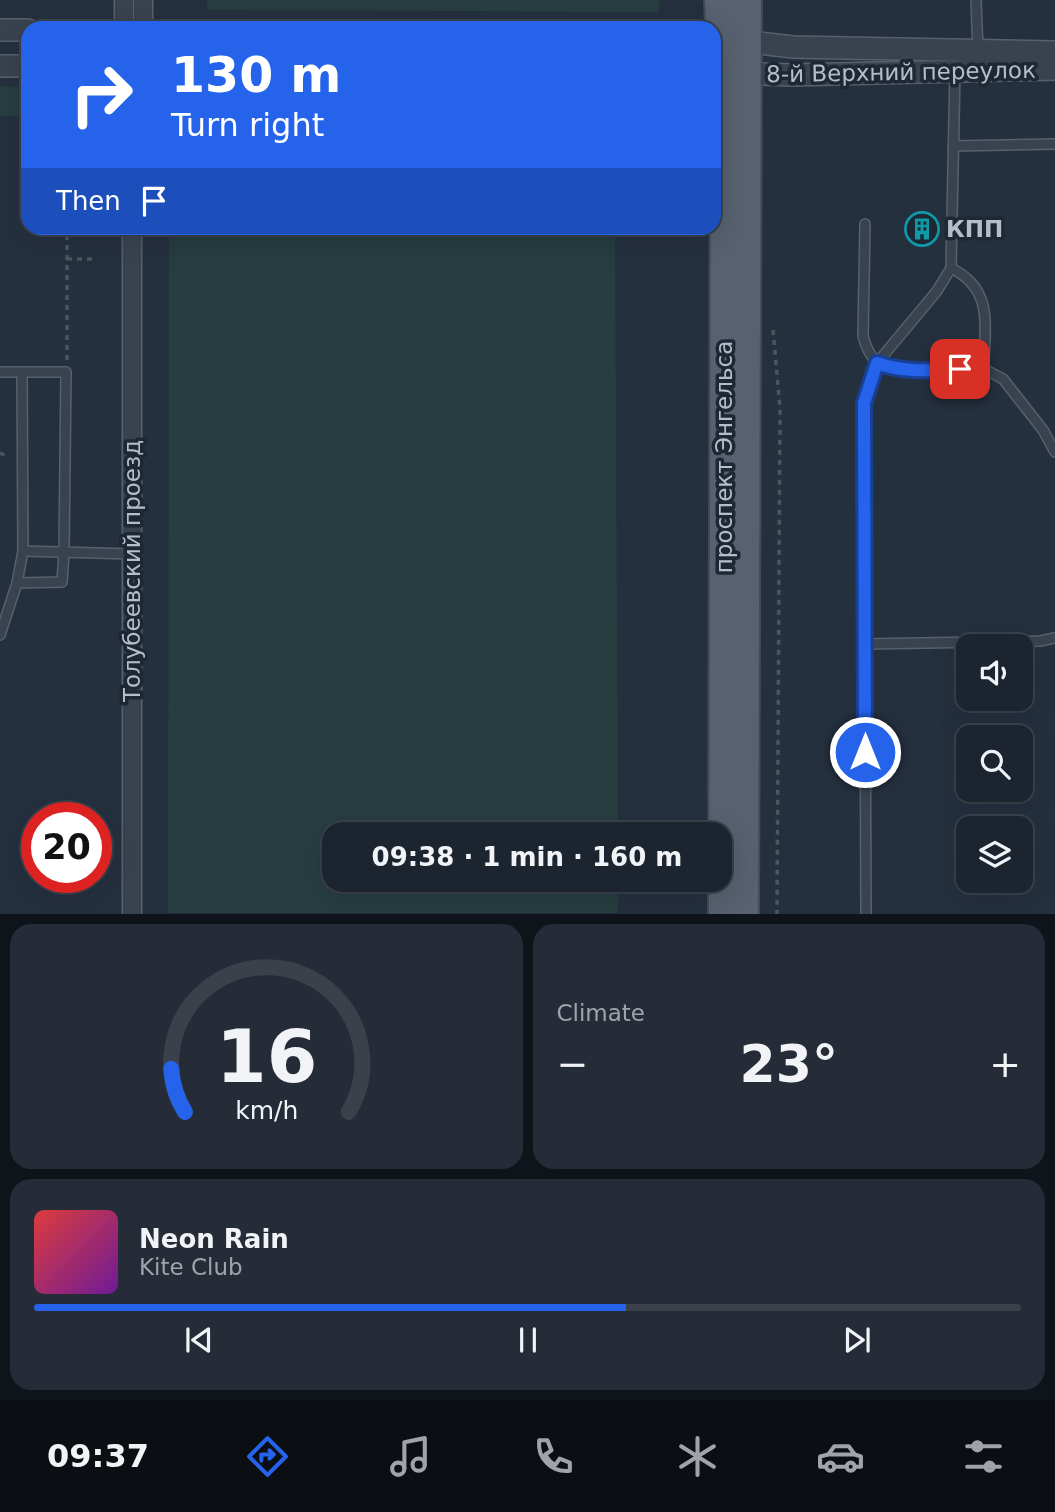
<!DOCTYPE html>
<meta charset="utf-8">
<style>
:root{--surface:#1c242f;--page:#252c37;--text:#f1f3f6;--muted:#a0a4aa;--line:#3a414b;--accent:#2563eb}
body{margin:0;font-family:"DejaVu Sans",sans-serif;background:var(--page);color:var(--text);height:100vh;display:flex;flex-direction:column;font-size:26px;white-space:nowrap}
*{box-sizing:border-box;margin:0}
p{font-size:23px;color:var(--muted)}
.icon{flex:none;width:38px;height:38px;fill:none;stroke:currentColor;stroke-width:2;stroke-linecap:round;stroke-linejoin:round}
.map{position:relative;height:914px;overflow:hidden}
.drawer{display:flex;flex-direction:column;gap:10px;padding:10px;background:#0f141a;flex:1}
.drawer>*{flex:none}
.banner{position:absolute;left:21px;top:21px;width:700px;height:214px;border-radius:21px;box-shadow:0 7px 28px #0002,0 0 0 2px var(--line);background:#2563eb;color:#fff;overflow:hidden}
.tools{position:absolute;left:956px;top:634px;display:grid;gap:14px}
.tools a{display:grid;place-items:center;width:77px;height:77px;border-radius:14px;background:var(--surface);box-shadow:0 7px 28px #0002,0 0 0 2px var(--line);font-size:35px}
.speed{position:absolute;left:21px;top:802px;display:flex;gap:14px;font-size:35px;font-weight:700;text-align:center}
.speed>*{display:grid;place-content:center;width:91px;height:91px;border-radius:50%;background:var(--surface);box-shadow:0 7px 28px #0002,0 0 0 2px var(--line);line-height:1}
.speed .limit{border:10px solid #d22;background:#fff;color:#111}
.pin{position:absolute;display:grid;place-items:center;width:60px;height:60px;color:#fff;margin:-30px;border-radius:14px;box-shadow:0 4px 10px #0006}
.me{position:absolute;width:77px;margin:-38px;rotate:0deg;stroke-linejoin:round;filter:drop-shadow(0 0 5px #0008)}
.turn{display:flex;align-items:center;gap:24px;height:147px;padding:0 35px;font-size:32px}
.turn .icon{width:91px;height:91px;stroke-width:2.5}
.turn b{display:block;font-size:49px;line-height:60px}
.then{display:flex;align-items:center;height:66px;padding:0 35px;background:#0003;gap:14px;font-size:26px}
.big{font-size:52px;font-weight:600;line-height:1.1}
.drawer .tile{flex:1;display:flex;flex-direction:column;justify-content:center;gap:10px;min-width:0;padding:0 24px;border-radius:21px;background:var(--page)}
.drawer .dial{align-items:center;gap:0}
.dial svg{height:182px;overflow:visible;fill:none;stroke:var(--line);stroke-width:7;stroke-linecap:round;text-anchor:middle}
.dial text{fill:var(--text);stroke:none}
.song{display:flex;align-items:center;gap:21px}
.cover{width:84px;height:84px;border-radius:10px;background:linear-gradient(135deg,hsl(0 70% 55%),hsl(280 70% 35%))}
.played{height:7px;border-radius:4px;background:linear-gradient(90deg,var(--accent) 60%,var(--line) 60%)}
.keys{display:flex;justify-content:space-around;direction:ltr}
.heat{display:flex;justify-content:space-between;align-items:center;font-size:38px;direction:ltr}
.drawer .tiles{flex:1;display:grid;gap:10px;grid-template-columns:1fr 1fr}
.tile:last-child{grid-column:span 2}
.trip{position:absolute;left:322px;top:822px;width:410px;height:70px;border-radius:21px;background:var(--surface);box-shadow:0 7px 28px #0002,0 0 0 2px var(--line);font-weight:600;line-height:70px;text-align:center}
.tab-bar{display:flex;height:112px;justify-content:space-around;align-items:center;background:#0b0e13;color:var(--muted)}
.tab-bar .icon{width:49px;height:49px}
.tab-bar .selected{color:var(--accent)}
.tab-bar b{font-size:32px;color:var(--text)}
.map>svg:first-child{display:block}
.green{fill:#273d40}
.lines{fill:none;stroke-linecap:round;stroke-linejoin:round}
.service-casing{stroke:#57606d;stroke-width:12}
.minor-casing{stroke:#57606d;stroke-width:21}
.tertiary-casing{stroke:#57606d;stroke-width:24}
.primary-casing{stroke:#434b58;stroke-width:32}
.path{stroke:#455a5d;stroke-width:3.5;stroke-dasharray:5 5;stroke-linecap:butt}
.service{stroke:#39424f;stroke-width:9}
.minor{stroke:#39424f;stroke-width:18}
.tertiary{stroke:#39424f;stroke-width:21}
.primary{stroke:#57616f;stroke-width:28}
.route-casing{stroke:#184099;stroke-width:18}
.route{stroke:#2563eb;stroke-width:12}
.labels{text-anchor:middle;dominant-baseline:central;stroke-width:7;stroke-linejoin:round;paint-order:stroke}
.street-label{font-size:23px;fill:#b6bdca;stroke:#1e2734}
.poi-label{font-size:23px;font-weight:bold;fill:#b6bdca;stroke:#1e2734;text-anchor:start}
</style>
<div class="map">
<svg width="1055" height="914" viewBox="0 0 1055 914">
<rect width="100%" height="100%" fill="#25303f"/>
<g class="green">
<path d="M207 0H659V12L207 10Z"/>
<path d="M0 86 28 87V116H0Z"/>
<path d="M169 228H615L618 835H334V880H618V913H168Z"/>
</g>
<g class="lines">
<g class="service-casing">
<g id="service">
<path d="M976 0 978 50"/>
<path d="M953 146 1055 144"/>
<path d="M865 224 863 336C868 354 873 362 891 369H984L1003 379 1043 430 1055 452"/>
<path d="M951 268C995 290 984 326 984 369"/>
<path d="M0 372H22L23 551 17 583 0 635"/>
<path d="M23 551 132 554"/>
<path d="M17 583 62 582 64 552 66 372H22"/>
<path d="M864 644 1040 641 1055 638"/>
<path d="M866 914 864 403 877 363 937 291 951 268 955 71"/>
</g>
</g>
<g class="minor-casing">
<g id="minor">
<path d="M143 0V28"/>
<path d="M124 28V0"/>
<path d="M132 228V914"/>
</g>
</g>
<g class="tertiary-casing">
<g id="tertiary">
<path d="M0 30H28"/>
<path d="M733 40 793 47 1055 52"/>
<path d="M0 66H28"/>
<path d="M734 73 792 75 1055 69"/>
</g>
</g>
<g class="primary-casing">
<g id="primary">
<path d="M719 0 725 132 723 914"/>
<path d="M744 914 747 0"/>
</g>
</g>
<g class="path">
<path d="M67 259H94"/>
<path d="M773 330 780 408 777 914"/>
<path d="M67 360V228"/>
<path d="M0 453 8 457"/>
</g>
<use href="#service" class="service"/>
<use href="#minor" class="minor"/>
<use href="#tertiary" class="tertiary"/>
<use href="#primary" class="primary"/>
</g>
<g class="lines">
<g class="route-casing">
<path id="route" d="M865 752 864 403 877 363C904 373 932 370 960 369"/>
</g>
<use href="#route" class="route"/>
</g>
<defs>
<g id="building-ring" transform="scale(1.75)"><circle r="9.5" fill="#1e2734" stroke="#0f9aa8" stroke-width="1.5"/><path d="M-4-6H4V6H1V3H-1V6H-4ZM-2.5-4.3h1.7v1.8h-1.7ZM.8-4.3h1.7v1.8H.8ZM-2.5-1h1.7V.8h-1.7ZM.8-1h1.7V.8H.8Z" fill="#0f9aa8"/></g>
</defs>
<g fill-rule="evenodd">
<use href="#building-ring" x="922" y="229"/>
</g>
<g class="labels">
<g class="street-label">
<text transform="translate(901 72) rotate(-1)">8-й Верхний переулок</text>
<text transform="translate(724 457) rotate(-90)">проспект Энгельса</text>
<text transform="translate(132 571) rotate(-90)">Толубеевский проезд</text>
</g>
<g class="poi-label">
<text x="946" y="229">КПП</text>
</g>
</g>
</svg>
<div class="tools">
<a><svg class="icon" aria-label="sound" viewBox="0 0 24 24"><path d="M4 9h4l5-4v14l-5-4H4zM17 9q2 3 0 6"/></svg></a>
<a><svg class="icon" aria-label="search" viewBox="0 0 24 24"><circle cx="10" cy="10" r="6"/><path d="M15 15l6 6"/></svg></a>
<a><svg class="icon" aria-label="layers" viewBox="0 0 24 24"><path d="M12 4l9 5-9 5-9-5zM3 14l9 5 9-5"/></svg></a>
</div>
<div class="speed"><div class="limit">20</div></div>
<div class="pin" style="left:960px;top:369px;background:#d93025"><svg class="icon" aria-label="arrive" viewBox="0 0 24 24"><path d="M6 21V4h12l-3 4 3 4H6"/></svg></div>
<svg class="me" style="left:865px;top:752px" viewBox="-20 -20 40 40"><circle r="17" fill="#2563eb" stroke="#fff" stroke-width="3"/><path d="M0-11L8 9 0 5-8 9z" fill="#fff"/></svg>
<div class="trip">09:38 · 1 min · 160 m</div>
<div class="banner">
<div class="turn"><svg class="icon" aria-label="right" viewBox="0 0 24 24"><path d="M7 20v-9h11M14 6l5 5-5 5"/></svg><div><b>130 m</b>Turn right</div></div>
<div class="then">Then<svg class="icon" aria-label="arrive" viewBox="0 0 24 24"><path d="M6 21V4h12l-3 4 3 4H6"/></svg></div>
</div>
</div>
<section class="drawer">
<div class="tiles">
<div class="tile dial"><svg viewBox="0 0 100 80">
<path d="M14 69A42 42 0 1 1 86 69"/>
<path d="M14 69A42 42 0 0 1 8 50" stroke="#2563eb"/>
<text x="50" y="56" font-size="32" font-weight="700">16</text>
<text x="50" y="72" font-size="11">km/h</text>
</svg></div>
<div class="tile"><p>Climate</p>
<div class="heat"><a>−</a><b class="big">23°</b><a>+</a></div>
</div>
<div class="tile">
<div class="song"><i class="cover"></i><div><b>Neon Rain</b><p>Kite Club</p></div></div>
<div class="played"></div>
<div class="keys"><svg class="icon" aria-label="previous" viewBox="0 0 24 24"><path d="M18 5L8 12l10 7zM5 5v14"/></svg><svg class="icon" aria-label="pause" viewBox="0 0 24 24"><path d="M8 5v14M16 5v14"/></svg><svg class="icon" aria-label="next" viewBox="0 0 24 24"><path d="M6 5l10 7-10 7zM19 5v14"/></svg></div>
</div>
</div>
</section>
<nav class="tab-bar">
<b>09:37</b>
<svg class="icon selected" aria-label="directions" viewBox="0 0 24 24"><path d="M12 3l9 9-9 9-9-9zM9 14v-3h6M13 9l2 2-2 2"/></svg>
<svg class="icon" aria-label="music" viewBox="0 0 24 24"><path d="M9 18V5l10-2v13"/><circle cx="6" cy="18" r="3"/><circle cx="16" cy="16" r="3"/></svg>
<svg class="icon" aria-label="phone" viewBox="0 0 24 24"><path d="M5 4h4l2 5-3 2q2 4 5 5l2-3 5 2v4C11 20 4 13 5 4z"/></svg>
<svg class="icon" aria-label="climate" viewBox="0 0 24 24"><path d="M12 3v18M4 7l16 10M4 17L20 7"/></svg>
<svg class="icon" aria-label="car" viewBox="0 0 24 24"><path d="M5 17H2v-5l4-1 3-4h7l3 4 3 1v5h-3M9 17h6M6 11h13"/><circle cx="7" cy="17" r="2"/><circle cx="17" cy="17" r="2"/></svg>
<svg class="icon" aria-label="filters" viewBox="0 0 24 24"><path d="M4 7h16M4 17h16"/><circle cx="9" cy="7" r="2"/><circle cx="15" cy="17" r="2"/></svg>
</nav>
